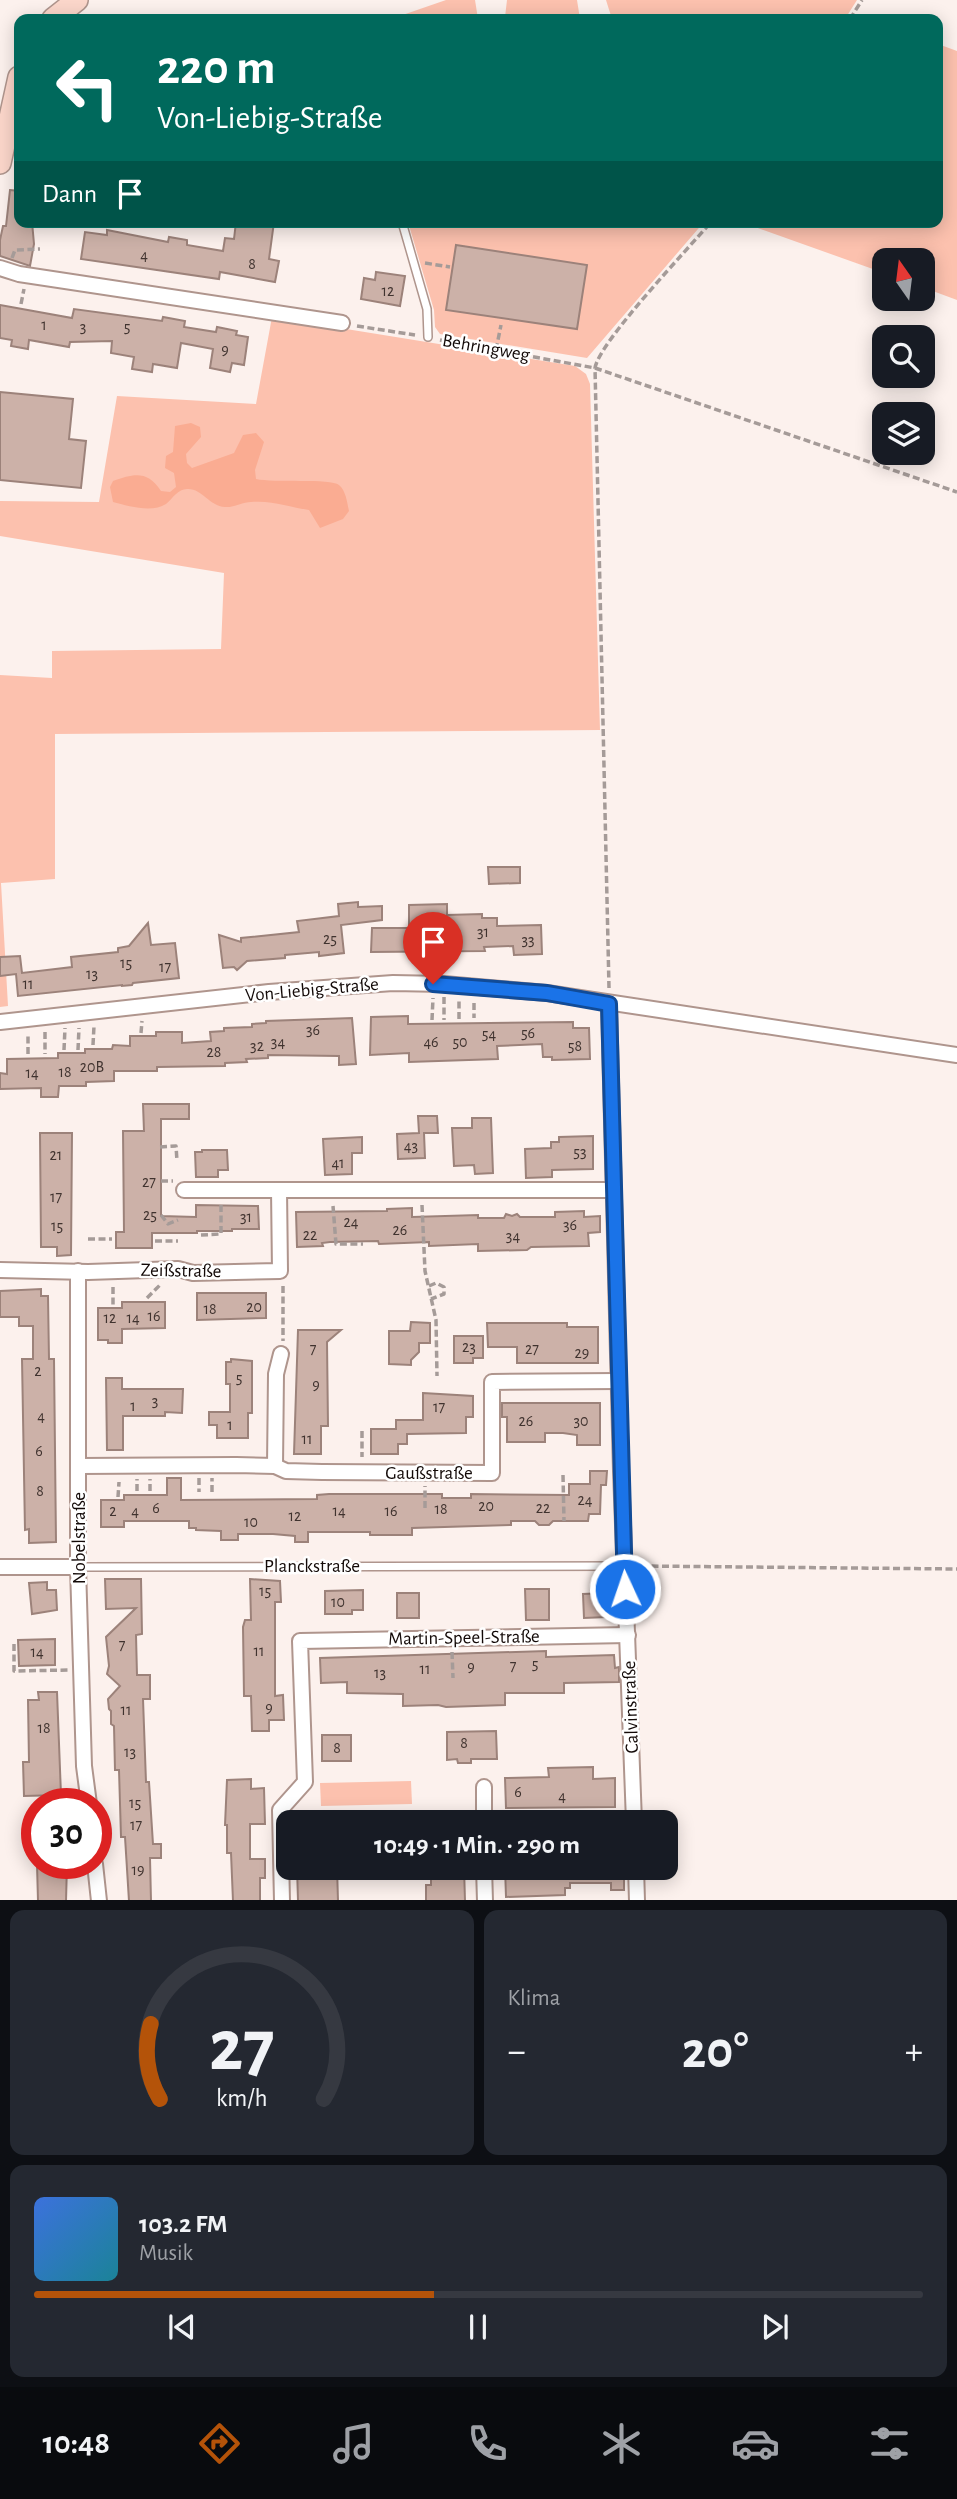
<!DOCTYPE html>
<html lang="de">
<meta charset="utf-8">
<style>
:root{--surface:#171b24;--page:#242831;--text:#f1f3f6;--muted:#9ea1a6;--line:#363941;--accent:#b45309}
body{margin:0;font-family:"Alegreya Sans",sans-serif;background:var(--page);color:var(--text);height:100vh;display:flex;flex-direction:column;font-size:26px;white-space:nowrap}
*{box-sizing:border-box;margin:0}
p{font-size:23px;color:var(--muted)}
.icon{flex:none;width:38px;height:38px;fill:none;stroke:currentColor;stroke-width:2;stroke-linecap:round;stroke-linejoin:round}
.map{position:relative;height:1900px;overflow:hidden}
.drawer{display:flex;flex-direction:column;gap:10px;padding:10px;background:#0d0f14;flex:1}
.drawer>*{flex:none}
.banner{position:absolute;left:14px;top:14px;width:929px;height:214px;border-radius:14px;box-shadow:0 4px 18px #0003;background:#00695c;color:#fff;overflow:hidden}
.needle{width:46px;rotate:346deg}
.controls{position:absolute;left:872px;top:248px;display:grid;gap:14px}
.controls a{display:grid;place-items:center;width:63px;height:63px;border-radius:14px;background:var(--surface);box-shadow:0 4px 18px #0003;font-size:35px}
.speed{position:absolute;left:21px;top:1788px;display:flex;gap:14px;font-size:35px;font-weight:700;text-align:center}
.speed>*{display:grid;place-content:center;width:91px;height:91px;border-radius:50%;background:var(--surface);box-shadow:0 4px 18px #0003;line-height:1}
.speed .limit{border:10px solid #d22;background:#fff;color:#111}
.pin{position:absolute;display:grid;place-items:center;width:60px;height:60px;color:#fff;margin:-72px -30px;border-radius:50% 50% 50% 0;rotate:-45deg;box-shadow:0 0 7px #0007}
.pin .icon{rotate:45deg}
.me{position:absolute;width:77px;margin:-38px;rotate:357deg;stroke-linejoin:round;filter:drop-shadow(0 0 5px #0008)}
.turn{display:flex;align-items:center;gap:24px;height:147px;padding:0 28px;font-size:32px}
.turn .icon{width:91px;height:91px;stroke-width:2.5}
.turn b{display:block;font-size:49px;line-height:60px}
.then{display:flex;align-items:center;height:66px;padding:0 28px;background:#0003;gap:14px;font-size:26px}
.big{font-size:52px;font-weight:600;line-height:1.1}
.drawer .card{flex:1;display:flex;flex-direction:column;justify-content:center;gap:10px;min-width:0;padding:0 24px;border-radius:14px;background:var(--page)}
.drawer .dial{align-items:center;gap:0}
.dial svg{height:182px;overflow:visible;fill:none;stroke:var(--line);stroke-width:7;stroke-linecap:round;text-anchor:middle}
.dial text{fill:var(--text);stroke:none}
.song{display:flex;align-items:center;gap:21px}
.cover{width:84px;height:84px;border-radius:10px;background:linear-gradient(135deg,hsl(220 70% 55%),hsl(190 70% 35%))}
.played{height:7px;border-radius:4px;background:linear-gradient(90deg,var(--accent) 45%,var(--line) 45%)}
.keys{display:flex;justify-content:space-around;direction:ltr}
.heat{display:flex;justify-content:space-between;align-items:center;font-size:38px;direction:ltr}
.drawer .tiles{flex:1;display:grid;gap:10px;grid-template-columns:1fr 1fr}
.card:last-child{grid-column:span 2}
.trip{position:absolute;left:276px;top:1810px;width:402px;height:70px;border-radius:14px;background:var(--surface);box-shadow:0 4px 18px #0003;font-weight:600;line-height:70px;text-align:center}
.tabs{display:flex;height:112px;justify-content:space-around;align-items:center;background:#090b0e;color:var(--muted)}
.tabs .icon{width:49px;height:49px}
.tabs .current{color:var(--accent)}
.tabs b{font-size:32px;color:var(--text)}
.map>svg:first-child{display:block}
.green{fill:#fcc1ae}
.forest{fill:#faac92}
.building{fill:#ccb1a8;stroke:#9c827a;stroke-width:2}
.lines{fill:none;stroke-linecap:round;stroke-linejoin:round}
.service-casing{stroke:#af958d;stroke-width:10}
.minor-casing{stroke:#af958d;stroke-width:18}
.secondary-casing{stroke:#af958d;stroke-width:24}
.path{stroke:#a59b98;stroke-width:3.5;stroke-dasharray:7 3.5;stroke-linecap:butt}
.service{stroke:#fff;stroke-width:7}
.minor{stroke:#fff;stroke-width:14}
.secondary{stroke:#fbd6ca;stroke-width:21}
.route-casing{stroke:#114b97;stroke-width:18}
.route{stroke:#1a73e8;stroke-width:12}
.labels{text-anchor:middle;dominant-baseline:central;stroke-width:5;stroke-linejoin:round;paint-order:stroke}
.number-label{font-size:16px;fill:#40332f}
.street-label{font-size:19px;fill:#120907;stroke:#fff}
</style>
<div class="map">
<svg width="957" height="1901" viewBox="0 0 957 1901">
<rect width="100%" height="100%" fill="#fcf1ed"/>
<g class="green">
<path d="M446 0H475L478 19H391Z"/>
<path d="M507 0H577L580 19H500L505 17Z"/>
<path d="M606 0H857L845 19H612Z"/>
<path d="M938 44 957 51V300L922 287V261H884V273L741 222H938Z"/>
<path d="M408 222H704L587 358 440 334 435 327 434 310Z"/>
<path d="M272 317 575 366 586 374 590 384 600 730 55 734V879L1 883 8 1006 0 1007V675L52 678V651L221 649 224 573 0 536V501L99 502 117 396 256 404Z"/>
<path d="M411 1781 412 1804 321 1806 320 1783Z"/>
</g>
<path class="forest" d="M191 423 200 427 201 437 186 454 187 463 192 468 234 453 243 435 256 433 264 442 255 470 256 479C273 483 331 478 339 485 346 491 347 502 349 511L343 519 320 528 309 510C289 507 272 500 251 502 243 502 233 508 225 507 209 506 202 488 187 489 178 489 173 498 166 504 152 513 128 506 113 502L110 487 113 481C135 473 148 471 161 491L170 492 176 487 174 473 165 468 166 456 173 452 175 426Z"/>
<g class="building">
<path d="M10 190 19 191V222H32L34 244 30 266 0 256V240L3 226H6Z"/>
<path d="M236 222H274L269 259 279 261 275 282 220 272 219 279 81 259 85 232 107 235V230L168 242 169 237 187 240V245L223 251 225 238 234 239Z"/>
<path d="M456 245 587 265 577 329 446 310Z"/>
<path d="M376 272 405 276 400 306 361 299 364 278 375 280Z"/>
<path d="M0 305 72 318 74 309 162 321 163 317 185 321 184 327 216 332 217 327 237 331 236 335 248 337 244 365 232 363 230 372 210 368 213 349 181 343 177 368 153 364 152 372 132 369 134 357 111 353 112 341 70 342 69 347 29 340 28 349 11 346 12 340 0 338Z"/>
<path d="M0 392 73 399 69 439 86 441 81 488 0 480Z"/>
<path d="M488 867H520V883L489 884Z"/>
<path d="M358 902V907L382 906V920L341 925 344 953 319 956V952L285 955V958L247 961 237 970 234 967 223 968 219 935 241 942V938L299 932 297 921 339 916 338 904Z"/>
<path d="M447 904V915L482 914V918H497V926L541 925 542 954 514 955 513 946 484 947 485 951 371 952 372 928H409V905Z"/>
<path d="M148 923 151 945 175 943 179 978 133 983 132 985 122 986V985L18 996 16 974 0 976V957L20 956 22 973 72 967 71 957 118 952V948L129 946Z"/>
<path d="M408 1016V1024L573 1022V1028H589L590 1059 552 1060V1057H543L542 1044 497 1046 498 1059 409 1062V1053L370 1055 371 1017Z"/>
<path d="M352 1018 356 1064 339 1065V1056L268 1055V1058L246 1059 247 1062 225 1063V1066L157 1067V1071H114V1081L86 1082V1086H59L58 1097H41V1088L0 1089V1073L7 1074V1059L58 1058V1053H85V1049H112L113 1045 130 1046V1036H156V1032H182V1043L211 1041 210 1032 224 1031V1028L252 1027V1024L266 1023V1021Z"/>
<path d="M143 1104H189V1119H161V1216L196 1217V1205L258 1206 259 1229H232V1231H197V1233H152V1248H116V1232H124L123 1131H144Z"/>
<path d="M418 1116H437L438 1133H424L425 1158 398 1159 397 1134 419 1133Z"/>
<path d="M472 1118H491L493 1173 475 1174 474 1165 454 1166 452 1128H472Z"/>
<path d="M40 1133H72L71 1255 57 1256V1247H41Z"/>
<path d="M593 1136V1169L552 1170V1177L526 1178 525 1149 551 1148V1142H559V1137Z"/>
<path d="M362 1137V1153H352V1174L325 1175 323 1139Z"/>
<path d="M202 1150H227L228 1170H218V1177H196L195 1152H202Z"/>
<path d="M412 1208V1217L478 1215V1218H504L506 1214 512 1216 517 1214 520 1217H555V1212L584 1211V1217L600 1216V1232L588 1233 589 1246 531 1247 527 1250 478 1251V1244L429 1246V1242L379 1244 378 1241 330 1242 322 1243 323 1246 297 1247 296 1212 387 1211V1209Z"/>
<path d="M41 1289V1296H48L49 1359H54L56 1542 29 1543V1529L25 1530 22 1359H33V1326H19V1317H0V1291Z"/>
<path d="M197 1293H266V1318L197 1320Z"/>
<path d="M122 1302H165V1328L122 1329V1343H108V1340H98V1308H122Z"/>
<path d="M411 1322 430 1323V1343H419V1352L411 1360V1365L389 1364V1331H410Z"/>
<path d="M487 1323H567V1327H598V1363H517V1347H488Z"/>
<path d="M298 1330H341L327 1342 328 1426H321V1454H294Z"/>
<path d="M454 1336H483V1358H473V1363H454Z"/>
<path d="M231 1359 252 1361V1413H248V1438H217V1425H209V1412H230V1384H226V1362H231Z"/>
<path d="M106 1378H122V1389H183L182 1413 165 1412V1416H123V1450H107Z"/>
<path d="M423 1393 473 1396V1417H466V1433L407 1434V1444H398V1454H371V1429H396V1420H423Z"/>
<path d="M502 1403H600V1445H577V1435L563 1433H545V1442H507V1417H502Z"/>
<path d="M590 1471H607L606 1485H601L600 1514H589L588 1521H553L549 1525H539L535 1521H511V1525L412 1528V1535H370V1532H308V1542H295V1536L273 1534H238V1540H221V1531L196 1530V1528H189V1521H124V1527H101V1500H124V1495H167V1478H181V1500L317 1499V1495L329 1494H442V1498H471V1494L569 1495V1484H590Z"/>
<path d="M105 1579H141L142 1634 136 1635 137 1675H150V1699H143L146 1782H149L153 1844H161V1858H150L151 1901H129L125 1837H121L119 1770H115L114 1726 111 1724V1711L109 1709 108 1699 120 1686 107 1674 109 1666 106 1637 136 1608 106 1609Z"/>
<path d="M250 1579 280 1581 281 1602H275V1696L283 1695 284 1720H269V1731H252L251 1696H244L243 1627 245 1620H251Z"/>
<path d="M47 1582V1590H56L57 1610 32 1614 29 1583Z"/>
<path d="M525 1589H549V1620H526Z"/>
<path d="M363 1590V1610H352V1614H325V1591Z"/>
<rect x="397" y="1593" width="22" height="25"/>
<path d="M606 1593 607 1617 584 1618 583 1594Z"/>
<path d="M55 1639V1665L19 1666 18 1640Z"/>
<path d="M546 1651V1657L614 1655 615 1668 619 1667V1682L564 1683V1693H505V1705L446 1707 438 1705 403 1706V1694L347 1693V1682L321 1683 320 1658Z"/>
<path d="M38 1692H57L61 1795 24 1796 23 1762H29L28 1700H39Z"/>
<path d="M496 1731 497 1759H471V1763H458L457 1759 447 1760V1732Z"/>
<rect x="322" y="1735" width="29" height="26"/>
<path d="M593 1767V1779L615 1778V1807L506 1808 505 1778 549 1777 548 1768Z"/>
<path d="M251 1779V1789L264 1788 265 1824H250V1859H265V1878H260V1901H233L231 1853H227V1825H225L227 1780Z"/>
<path d="M37 1864H67L66 1901H38Z"/>
<path d="M297 1867H337L338 1901H298Z"/>
<path d="M431 1867H464L465 1901H426V1885H431Z"/>
<path d="M505 1867H624V1890H611V1883H570V1888H565V1895L506 1897Z"/>
</g>
<g class="lines">
<g class="service-casing">
<g id="service">
<path d="M402 222 427 309 428 337"/>
<path d="M79 1567 624 1566"/>
</g>
</g>
<g class="minor-casing">
<g id="minor">
<path d="M0 268 19 274 342 323"/>
<path d="M609 1004 621 1471 634 1822"/>
<path d="M0 1022 269 992 393 983 444 984 547 993 957 1055"/>
<path d="M184 1190H613"/>
<path d="M0 1270 88 1272 178 1269 193 1273 280 1271 279 1190"/>
<path d="M78 1271V1567L84 1766 89 1804"/>
<path d="M80 1466 236 1465 275 1466 286 1471 322 1472 492 1473V1382L618 1381"/>
<path d="M275 1466 276 1374 281 1354"/>
<path d="M0 1567H78"/>
<path d="M484 1822V1787"/>
<path d="M95 1864 99 1901"/>
<path d="M484 1867 485 1901"/>
<path d="M636 1867 637 1901"/>
<path d="M282 1901 280 1810 305 1782 300 1641 628 1635"/>
</g>
</g>
<g class="secondary-casing">
<g id="secondary">
<path d="M53 19 77 0"/>
<path d="M0 163 19 77"/>
</g>
</g>
<g class="path">
<path d="M850 19 862 0"/>
<path d="M12 258 15 250 40 249"/>
<path d="M425 263 450 267"/>
<path d="M21 304 24 289"/>
<path d="M357 326 415 335"/>
<path d="M440 340 595 368 957 492"/>
<path d="M496 350 501 325"/>
<path d="M609 988 595 368C599 342 689 248 711 222"/>
<path d="M444 997V1020"/>
<path d="M474 1003V1018"/>
<path d="M459 1019V1001"/>
<path d="M432 1020 433 998"/>
<path d="M45 1032V1054"/>
<path d="M141 1033 142 1021"/>
<path d="M93 1045 94 1026"/>
<path d="M64 1050 65 1028"/>
<path d="M78 1050 79 1028"/>
<path d="M28 1054V1035"/>
<path d="M160 1147 176 1146 177 1161"/>
<path d="M161 1181H173"/>
<path d="M422 1205 425 1271 436 1320 437 1376"/>
<path d="M333 1206 336 1244H363"/>
<path d="M161 1215 168 1224 178 1220"/>
<path d="M201 1235 221 1234V1204"/>
<path d="M88 1239H112"/>
<path d="M155 1241H178"/>
<path d="M283 1286V1341"/>
<path d="M429 1286 436 1283 444 1287V1294L431 1299"/>
<path d="M113 1287V1305"/>
<path d="M147 1298 160 1285"/>
<path d="M362 1431V1457"/>
<path d="M563 1475 564 1521"/>
<path d="M199 1478V1492"/>
<path d="M137 1491V1479"/>
<path d="M150 1491V1479"/>
<path d="M212 1492V1478"/>
<path d="M118 1497 119 1482"/>
<path d="M425 1508V1486"/>
<path d="M641 1566 957 1569"/>
<path d="M14 1644V1671L68 1670"/>
<path d="M452 1652 453 1678"/>
</g>
<use href="#service" class="service"/>
<use href="#minor" class="minor"/>
<use href="#secondary" class="secondary"/>
</g>
<g class="lines">
<g class="route-casing">
<path id="route" d="M433 984 547 993 609 1004 625 1589"/>
</g>
<use href="#route" class="route"/>
</g>
<g class="labels">
<g class="number-label">
<text x="144" y="255">4</text>
<text x="252" y="264">8</text>
<text x="388" y="291">12</text>
<text x="44" y="325">1</text>
<text x="83" y="327">3</text>
<text x="127" y="327">5</text>
<text x="225" y="350">9</text>
<text x="483" y="932">31</text>
<text x="330" y="939">25</text>
<text x="528" y="940">33</text>
<text x="126" y="963">15</text>
<text x="165" y="967">17</text>
<text x="92" y="974">13</text>
<text x="28" y="984">11</text>
<text x="313" y="1030">36</text>
<text x="528" y="1033">56</text>
<text x="489" y="1034">54</text>
<text x="278" y="1042">34</text>
<text x="431" y="1042">46</text>
<text x="460" y="1042">50</text>
<text x="257" y="1046">32</text>
<text x="575" y="1046">58</text>
<text x="214" y="1052">28</text>
<text x="92" y="1067">20B</text>
<text x="65" y="1072">18</text>
<text x="32" y="1073">14</text>
<text x="411" y="1146">43</text>
<text x="580" y="1152">53</text>
<text x="56" y="1155">21</text>
<text x="338" y="1163">41</text>
<text x="149" y="1182">27</text>
<text x="56" y="1197">17</text>
<text x="150" y="1215">25</text>
<text x="246" y="1217">31</text>
<text x="351" y="1222">24</text>
<text x="570" y="1225">36</text>
<text x="57" y="1226">15</text>
<text x="400" y="1230">26</text>
<text x="310" y="1235">22</text>
<text x="513" y="1236">34</text>
<text x="254" y="1307">20</text>
<text x="210" y="1309">18</text>
<text x="154" y="1316">16</text>
<text x="110" y="1318">12</text>
<text x="133" y="1318">14</text>
<text x="469" y="1347">23</text>
<text x="313" y="1349">7</text>
<text x="532" y="1349">27</text>
<text x="582" y="1353">29</text>
<text x="38" y="1371">2</text>
<text x="239" y="1378">5</text>
<text x="316" y="1385">9</text>
<text x="155" y="1401">3</text>
<text x="133" y="1406">1</text>
<text x="439" y="1407">17</text>
<text x="41" y="1416">4</text>
<text x="526" y="1421">26</text>
<text x="581" y="1421">30</text>
<text x="230" y="1425">1</text>
<text x="307" y="1439">11</text>
<text x="39" y="1451">6</text>
<text x="40" y="1491">8</text>
<text x="585" y="1500">24</text>
<text x="486" y="1506">20</text>
<text x="156" y="1508">6</text>
<text x="543" y="1508">22</text>
<text x="441" y="1509">18</text>
<text x="113" y="1511">2</text>
<text x="135" y="1511">4</text>
<text x="339" y="1511">14</text>
<text x="391" y="1511">16</text>
<text x="295" y="1516">12</text>
<text x="251" y="1522">10</text>
<text x="265" y="1591">15</text>
<text x="338" y="1602">10</text>
<text x="122" y="1645">7</text>
<text x="259" y="1651">11</text>
<text x="37" y="1652">14</text>
<text x="535" y="1664">5</text>
<text x="513" y="1666">7</text>
<text x="471" y="1667">9</text>
<text x="425" y="1669">11</text>
<text x="380" y="1673">13</text>
<text x="269" y="1708">9</text>
<text x="126" y="1710">11</text>
<text x="44" y="1728">18</text>
<text x="464" y="1743">8</text>
<text x="337" y="1748">8</text>
<text x="130" y="1752">13</text>
<text x="518" y="1792">6</text>
<text x="562" y="1796">4</text>
<text x="135" y="1803">15</text>
<text x="136" y="1825">17</text>
<text x="138" y="1870">19</text>
</g>
<g class="street-label">
<text transform="translate(486 348) rotate(10)">Behringweg</text>
<text transform="translate(312 990) rotate(-5)">Von-Liebig-Straße</text>
<text transform="translate(181 1271) rotate(1)">Zeißstraße</text>
<text x="429" y="1473">Gaußstraße</text>
<text transform="translate(79 1538) rotate(-90)">Nobelstraße</text>
<text x="312" y="1566">Planckstraße</text>
<text transform="translate(464 1638) rotate(-1)">Martin-Speel-Straße</text>
<text transform="translate(631 1707) rotate(-92)">Calvinstraße</text>
</g>
</g>
</svg>
<div class="controls">
<a><svg class="needle" viewBox="-14 -14 28 28"><path d="M0-13l5 13h-10z" fill="#e53935"/><path d="M0 13l5-13h-10z" fill="#9ea1a6"/></svg></a>
<a><svg class="icon" aria-label="search" viewBox="0 0 24 24"><circle cx="10" cy="10" r="6"/><path d="M15 15l6 6"/></svg></a>
<a><svg class="icon" aria-label="layers" viewBox="0 0 24 24"><path d="M12 4l9 5-9 5-9-5zM3 14l9 5 9-5"/></svg></a>
</div>
<div class="speed"><div class="limit">30</div></div>
<div class="pin" style="left:433px;top:984px;background:#d93025"><svg class="icon" aria-label="arrive" viewBox="0 0 24 24"><path d="M6 21V4h12l-3 4 3 4H6"/></svg></div>
<svg class="me" style="left:625px;top:1589px" viewBox="-20 -20 40 40"><circle r="17" fill="#1a73e8" stroke="#fff" stroke-width="3"/><path d="M0-11L8 9 0 5-8 9z" fill="#fff"/></svg>
<div class="trip">10:49 · 1 Min. · 290 m</div>
<div class="banner">
<div class="turn"><svg class="icon" aria-label="left" viewBox="0 0 24 24"><path d="M17 20v-9H6M10 6l-5 5 5 5"/></svg><div><b>220 m</b>Von-Liebig-Straße</div></div>
<div class="then">Dann<svg class="icon" aria-label="arrive" viewBox="0 0 24 24"><path d="M6 21V4h12l-3 4 3 4H6"/></svg></div>
</div>
</div>
<section class="drawer">
<div class="tiles">
<div class="card dial"><svg viewBox="0 0 100 80">
<path d="M14 69A42 42 0 1 1 86 69"/>
<path d="M14 69A42 42 0 0 1 10 36" stroke="#b45309"/>
<text x="50" y="56" font-size="32" font-weight="700">27</text>
<text x="50" y="72" font-size="11">km/h</text>
</svg></div>
<div class="card"><p>Klima</p>
<div class="heat"><a>−</a><b class="big">20°</b><a>+</a></div>
</div>
<div class="card">
<div class="song"><i class="cover"></i><div><b>103.2 FM</b><p>Musik</p></div></div>
<div class="played"></div>
<div class="keys"><svg class="icon" aria-label="previous" viewBox="0 0 24 24"><path d="M18 5L8 12l10 7zM5 5v14"/></svg><svg class="icon" aria-label="pause" viewBox="0 0 24 24"><path d="M8 5v14M16 5v14"/></svg><svg class="icon" aria-label="next" viewBox="0 0 24 24"><path d="M6 5l10 7-10 7zM19 5v14"/></svg></div>
</div>
</div>
</section>
<nav class="tabs">
<b>10:48</b>
<svg class="icon current" aria-label="directions" viewBox="0 0 24 24"><path d="M12 3l9 9-9 9-9-9zM9 14v-3h6M13 9l2 2-2 2"/></svg>
<svg class="icon" aria-label="music" viewBox="0 0 24 24"><path d="M9 18V5l10-2v13"/><circle cx="6" cy="18" r="3"/><circle cx="16" cy="16" r="3"/></svg>
<svg class="icon" aria-label="phone" viewBox="0 0 24 24"><path d="M5 4h4l2 5-3 2q2 4 5 5l2-3 5 2v4C11 20 4 13 5 4z"/></svg>
<svg class="icon" aria-label="climate" viewBox="0 0 24 24"><path d="M12 3v18M4 7l16 10M4 17L20 7"/></svg>
<svg class="icon" aria-label="car" viewBox="0 0 24 24"><path d="M5 17H2v-5l4-1 3-4h7l3 4 3 1v5h-3M9 17h6M6 11h13"/><circle cx="7" cy="17" r="2"/><circle cx="17" cy="17" r="2"/></svg>
<svg class="icon" aria-label="filters" viewBox="0 0 24 24"><path d="M4 7h16M4 17h16"/><circle cx="9" cy="7" r="2"/><circle cx="15" cy="17" r="2"/></svg>
</nav>
